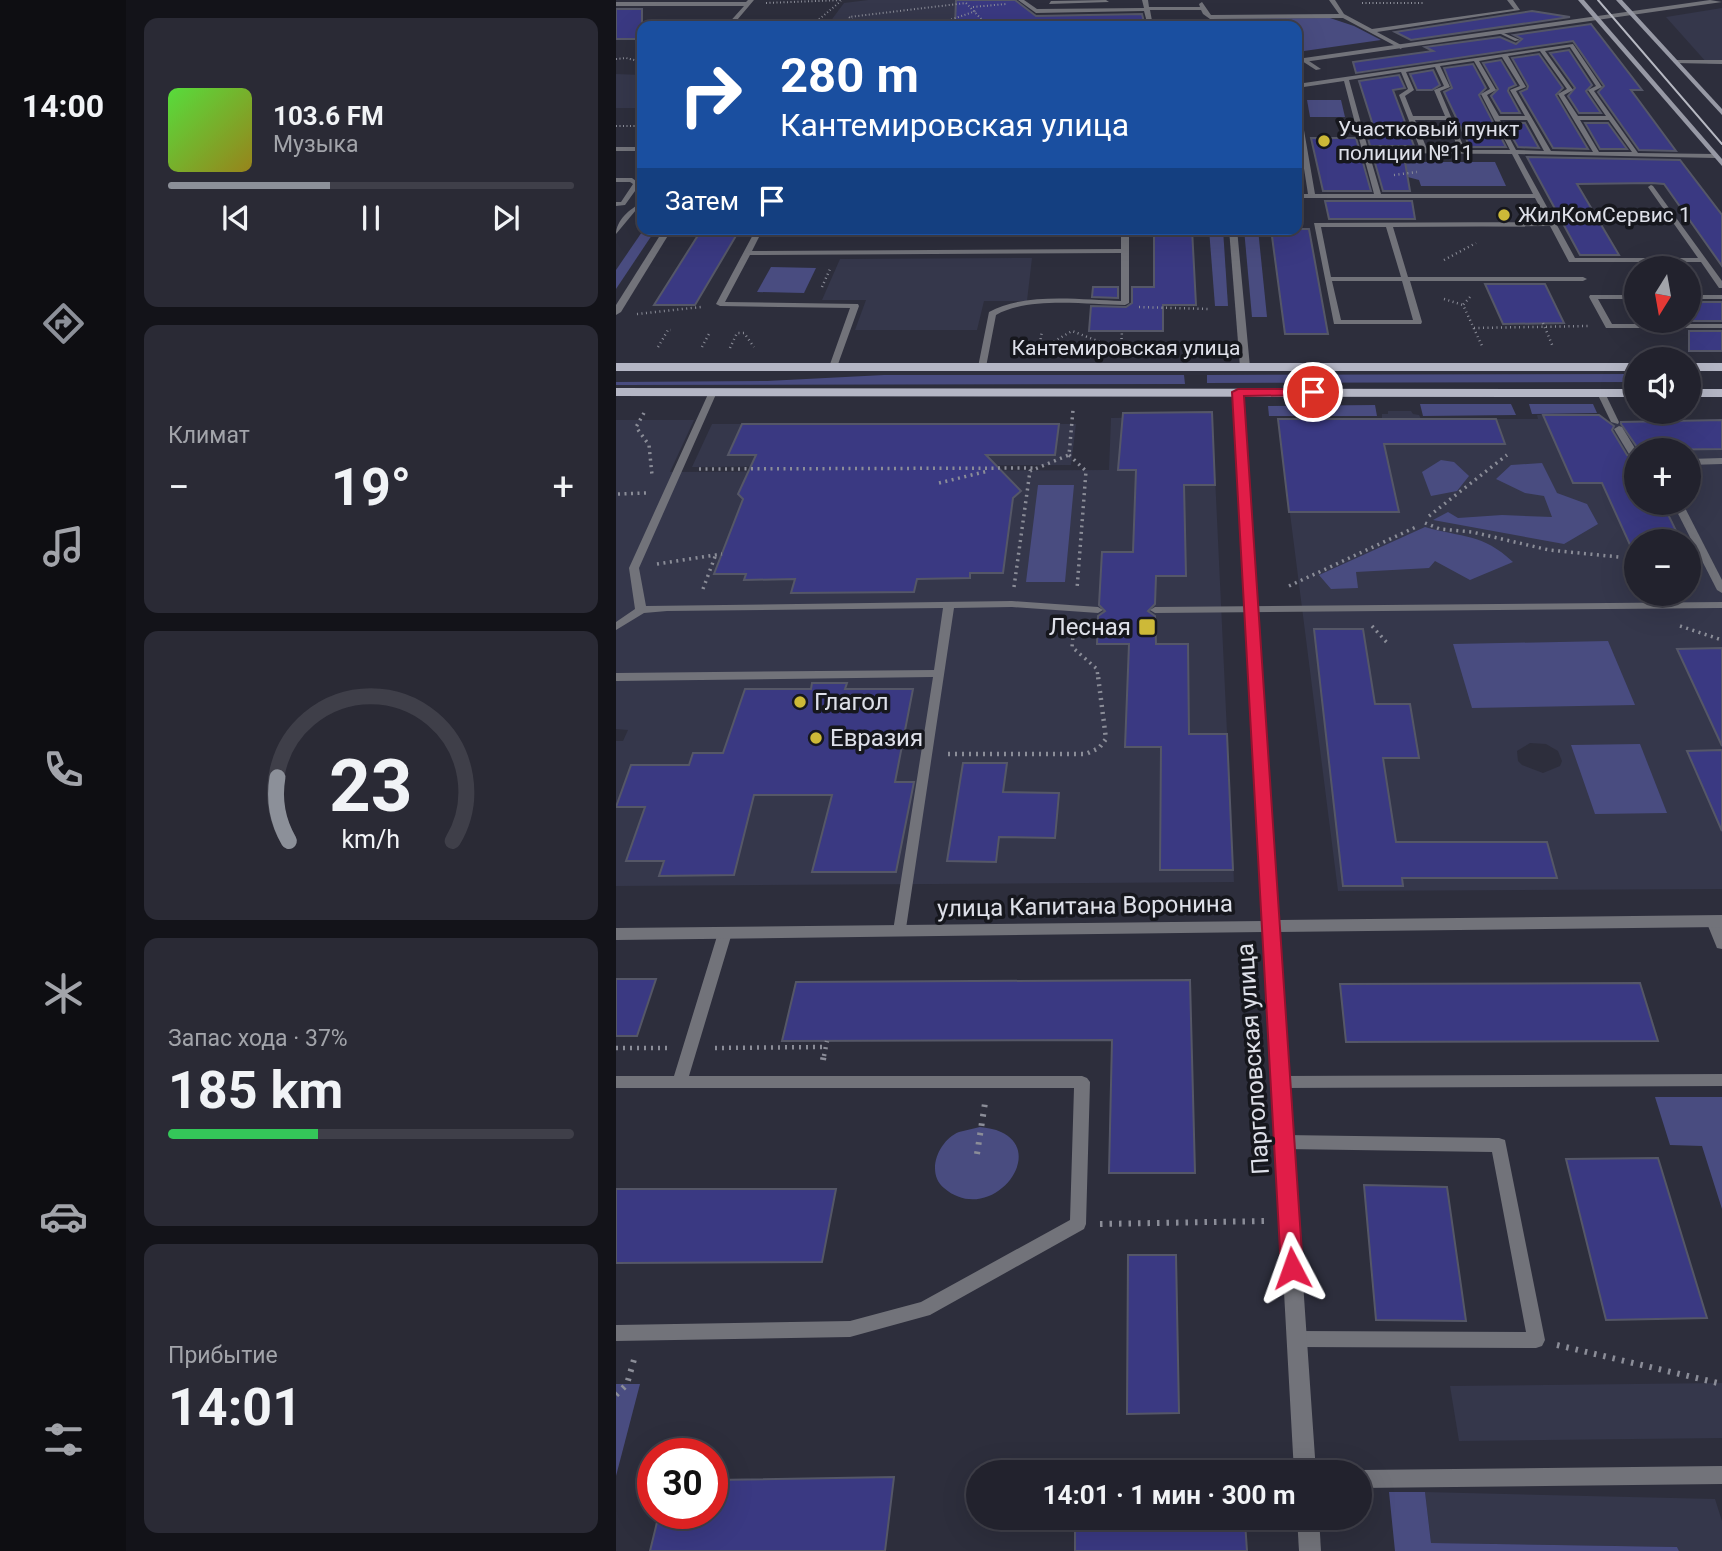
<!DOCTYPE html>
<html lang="ru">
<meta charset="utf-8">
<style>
:root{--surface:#22222d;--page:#2a2a35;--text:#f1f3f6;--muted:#a2a4aa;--line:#3f3f49;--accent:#8c9099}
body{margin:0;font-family:Roboto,sans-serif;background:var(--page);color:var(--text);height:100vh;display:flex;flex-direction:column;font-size:26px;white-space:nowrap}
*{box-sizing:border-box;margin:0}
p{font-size:23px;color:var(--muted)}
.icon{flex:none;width:38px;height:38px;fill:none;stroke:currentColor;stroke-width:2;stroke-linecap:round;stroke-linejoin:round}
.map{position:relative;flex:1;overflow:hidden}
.sheet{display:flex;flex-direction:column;gap:18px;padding:18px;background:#131319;width:490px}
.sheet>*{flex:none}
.banner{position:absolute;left:21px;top:21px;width:665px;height:214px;border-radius:14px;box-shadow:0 7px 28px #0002,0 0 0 2px var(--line);background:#1a4fa0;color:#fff;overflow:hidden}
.needle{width:46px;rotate:191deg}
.controls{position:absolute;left:1008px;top:256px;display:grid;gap:14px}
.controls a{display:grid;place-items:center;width:77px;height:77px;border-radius:50%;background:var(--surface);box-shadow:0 7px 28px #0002,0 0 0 2px var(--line);font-size:35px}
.speed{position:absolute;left:21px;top:1438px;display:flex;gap:14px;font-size:35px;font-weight:700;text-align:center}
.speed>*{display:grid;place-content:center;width:91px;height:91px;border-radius:50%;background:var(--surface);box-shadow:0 7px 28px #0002,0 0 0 2px var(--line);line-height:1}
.speed .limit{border:10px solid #d22;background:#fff;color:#111}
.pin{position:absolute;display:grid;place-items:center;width:60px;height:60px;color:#fff;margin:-30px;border:4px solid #fff;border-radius:50%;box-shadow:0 2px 7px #0007}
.me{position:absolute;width:77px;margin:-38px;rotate:356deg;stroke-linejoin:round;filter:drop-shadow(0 0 5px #0008)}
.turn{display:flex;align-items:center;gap:24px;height:147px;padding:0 28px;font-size:32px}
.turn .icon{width:91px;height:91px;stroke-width:2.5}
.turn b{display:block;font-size:49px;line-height:60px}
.then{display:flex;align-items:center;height:66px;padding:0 28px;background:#0003;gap:14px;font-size:26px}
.big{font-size:52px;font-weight:700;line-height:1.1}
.sheet .tile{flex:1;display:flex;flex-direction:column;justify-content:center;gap:10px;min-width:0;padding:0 24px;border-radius:14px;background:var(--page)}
.sheet .dial{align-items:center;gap:0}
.dial svg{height:182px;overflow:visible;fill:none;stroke:var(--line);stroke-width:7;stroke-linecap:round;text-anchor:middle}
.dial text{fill:var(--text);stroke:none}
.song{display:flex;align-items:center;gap:21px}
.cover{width:84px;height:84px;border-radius:10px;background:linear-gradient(135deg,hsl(110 70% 55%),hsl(50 70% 35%))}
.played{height:7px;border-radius:4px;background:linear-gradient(90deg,var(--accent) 40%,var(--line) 40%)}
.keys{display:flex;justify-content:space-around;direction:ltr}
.heat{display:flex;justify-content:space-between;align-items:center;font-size:38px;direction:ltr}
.charge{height:10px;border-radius:5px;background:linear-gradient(90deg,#34c759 37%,var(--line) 0)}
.trip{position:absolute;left:350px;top:1460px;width:406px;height:70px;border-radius:35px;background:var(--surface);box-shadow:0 7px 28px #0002,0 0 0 2px var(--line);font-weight:700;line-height:70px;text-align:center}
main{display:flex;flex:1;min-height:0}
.dock{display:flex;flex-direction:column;width:126px;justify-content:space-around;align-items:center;background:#0e0e12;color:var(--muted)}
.dock .icon{width:49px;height:49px}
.dock .selected{color:var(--accent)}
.dock b{font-size:32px;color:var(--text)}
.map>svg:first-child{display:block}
.built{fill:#35374b;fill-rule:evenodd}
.green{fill:#494c80}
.building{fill:#3a3982;stroke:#555767;stroke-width:2}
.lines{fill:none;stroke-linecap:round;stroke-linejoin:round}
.path-far4{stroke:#8b8d98;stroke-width:2;stroke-dasharray:1 2.5;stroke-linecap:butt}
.path-far3{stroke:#8b8d98;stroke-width:2.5;stroke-dasharray:1 3.5;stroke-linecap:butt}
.path-far2{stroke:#8b8d98;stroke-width:3.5;stroke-dasharray:2 4.5;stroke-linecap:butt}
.path-far1{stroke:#8b8d98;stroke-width:4.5;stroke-dasharray:2 5;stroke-linecap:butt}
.path{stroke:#8b8d98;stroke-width:6;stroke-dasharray:2.5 7;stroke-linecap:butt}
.service{fill:#72737a;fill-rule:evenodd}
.minor{fill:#72737a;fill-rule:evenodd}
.tertiary{fill:#72737a;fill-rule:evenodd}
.secondary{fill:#9799a5;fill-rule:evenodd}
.primary{fill:#b4b6c5;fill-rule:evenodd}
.tram{stroke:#b6b8c2;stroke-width:2}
.route{fill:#e11d48;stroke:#92132f;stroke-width:2}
.poi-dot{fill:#cdb938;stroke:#16171d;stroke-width:2.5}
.labels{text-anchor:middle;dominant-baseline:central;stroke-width:7;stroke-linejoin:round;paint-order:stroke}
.far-poi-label{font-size:21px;fill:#dee0e9;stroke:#16171d;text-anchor:start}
.far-street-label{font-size:21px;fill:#dee0e9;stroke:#16171d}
.poi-label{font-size:24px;fill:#dee0e9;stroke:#16171d;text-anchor:start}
.street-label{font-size:24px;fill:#dee0e9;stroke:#16171d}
</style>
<main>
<nav class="dock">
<b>14:00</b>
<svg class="icon selected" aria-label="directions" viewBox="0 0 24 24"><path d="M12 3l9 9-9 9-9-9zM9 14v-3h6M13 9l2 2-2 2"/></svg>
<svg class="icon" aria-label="music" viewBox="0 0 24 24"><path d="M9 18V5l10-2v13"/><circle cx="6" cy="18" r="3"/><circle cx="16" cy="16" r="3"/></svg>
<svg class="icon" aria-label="phone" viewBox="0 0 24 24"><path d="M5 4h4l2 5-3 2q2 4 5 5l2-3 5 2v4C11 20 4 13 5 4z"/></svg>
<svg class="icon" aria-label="climate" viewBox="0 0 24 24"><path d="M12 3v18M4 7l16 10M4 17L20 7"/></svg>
<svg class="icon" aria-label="car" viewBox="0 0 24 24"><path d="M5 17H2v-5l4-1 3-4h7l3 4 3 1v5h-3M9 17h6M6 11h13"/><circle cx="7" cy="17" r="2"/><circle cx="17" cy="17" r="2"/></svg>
<svg class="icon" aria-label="filters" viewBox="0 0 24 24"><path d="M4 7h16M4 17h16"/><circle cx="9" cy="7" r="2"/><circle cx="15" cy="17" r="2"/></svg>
</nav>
<section class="sheet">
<div class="tile">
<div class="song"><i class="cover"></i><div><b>103.6 FM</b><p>Музыка</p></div></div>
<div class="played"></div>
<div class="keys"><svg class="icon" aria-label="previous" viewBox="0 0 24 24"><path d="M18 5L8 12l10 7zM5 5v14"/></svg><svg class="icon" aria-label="pause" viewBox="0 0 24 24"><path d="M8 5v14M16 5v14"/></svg><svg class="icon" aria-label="next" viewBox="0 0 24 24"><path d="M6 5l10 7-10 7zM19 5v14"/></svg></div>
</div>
<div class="tile"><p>Климат</p>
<div class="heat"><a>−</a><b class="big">19°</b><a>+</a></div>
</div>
<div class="tile dial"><svg viewBox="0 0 100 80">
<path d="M14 69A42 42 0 1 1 86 69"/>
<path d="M14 69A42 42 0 0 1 9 41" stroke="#8c9099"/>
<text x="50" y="56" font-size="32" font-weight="700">23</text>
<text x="50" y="72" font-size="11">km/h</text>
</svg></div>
<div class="tile"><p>Запас хода · 37%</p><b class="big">185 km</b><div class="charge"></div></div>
<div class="tile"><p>Прибытие</p><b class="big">14:01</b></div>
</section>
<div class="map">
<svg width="1106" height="1551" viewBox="0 0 1106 1551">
<rect width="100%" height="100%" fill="#2d2e3c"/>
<g class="built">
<path d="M252 0H365L369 26H211L228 3Z"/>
<path d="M1106 8V64H1092L1050 17Z"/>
<path d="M0 74 26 75V108H0Z"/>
<path d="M416 258 411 301H368L361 330H239L250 300H206L224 259Z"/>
<path d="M772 411H795L797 414 803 415 805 419H922L921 415H983L992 422 1106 420V889L722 891 662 419H766V414H772ZM1020 450H1073V502H1020ZM1020 541H1073V593H1020ZM914 743 930 744 942 751 946 761 944 766 927 773 906 765 902 761 901 751Z"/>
<path d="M548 412H596L618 882 0 886V741H7L12 730 0 729V420H78L54 472 493 470 495 418 548 417Z"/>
<path d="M96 424H460L455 465 76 467Z"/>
<path d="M1106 1383V1438L843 1441 834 1386Z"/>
<path d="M809 1492 1099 1499 1106 1521V1551H1063L1061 1547 815 1543Z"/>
</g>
<g class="green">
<path d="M714 18 738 26 765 40 681 52V26H589L588 19Z"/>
<path d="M691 100H725L729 117H694Z"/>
<path d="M784 162H879L890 186H805L803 180 788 176Z"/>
<path d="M28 229H40L0 289V270Z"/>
<path d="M593 229H607L612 306H599Z"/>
<path d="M628 229H642L651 317H636Z"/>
<path d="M155 267 200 268 188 293 141 292Z"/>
<path d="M1020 374V382L591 383V375Z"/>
<path d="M268 375H568L569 384 0 385V382L151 381Z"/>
<path d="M804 404H895L900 415 807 416Z"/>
<path d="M913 404H977L981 413 916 414Z"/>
<path d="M759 405 761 416H653L652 406Z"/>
<path d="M825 460 838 462 853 476 841 491 815 496 806 472Z"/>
<path d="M926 463 941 493 971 504 982 524 948 544 817 520 832 512 842 518 886 515 936 517 928 496 909 493 880 479 895 465Z"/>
<path d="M422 485H458L449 582H410Z"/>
<path d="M809 527C847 538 866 533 897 562L854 580 819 561 813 568 740 572 742 588 715 589 703 575Z"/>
<path d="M992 641 1019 705 856 708 837 644Z"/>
<path d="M1024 744 1051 813 979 814 955 745Z"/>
<path d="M1039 1097H1106V1209L1086 1146 1054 1145Z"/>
<path d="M364 1127C371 1128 379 1129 385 1132 433 1154 373 1227 328 1188 309 1172 323 1140 343 1132 350 1130 357 1129 364 1127Z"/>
<path d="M0 1384H24L0 1476Z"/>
<path d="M773 1492H809L815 1543 1061 1547 1063 1551H779Z"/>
</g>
<g class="building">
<path d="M340 0H399L420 16 526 14 529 26H339Z"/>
<rect x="0" y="9" width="26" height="30"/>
<path d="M916 11 954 17 795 40 779 32Z"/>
<path d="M975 24 1026 90H1015L1060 151 1023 150 982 92 988 86 957 41 740 73 737 62 817 51 809 47 884 37 900 44 906 39 898 35Z"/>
<path d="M953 50 976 85 970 91 985 113H963L952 96 959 88 934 53Z"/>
<path d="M923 54 947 88 940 95 972 149 937 148 904 92 911 89 912 86 896 58Z"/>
<path d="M885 60 900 85 893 88 892 91 904 113H885L875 96 882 89 867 63Z"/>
<path d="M857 64 870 88 863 95 890 147H854L828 92 836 88 828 68Z"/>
<path d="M817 70 824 85 816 90H801L794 74Z"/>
<path d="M783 75 789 88 777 90 798 146H754L752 138H761L743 81Z"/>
<path d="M888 123H909L923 148 902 147Z"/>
<path d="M969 123H992L1011 149H984Z"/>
<path d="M695 138H740L755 191H707Z"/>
<path d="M757 156H788L794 191H767Z"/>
<path d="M911 157 1064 160 1106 215V266L1048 184 1036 183 961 184 1003 255H964Z"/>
<path d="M709 201H796L799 219H713Z"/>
<path d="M86 229H124L79 305H38Z"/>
<path d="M538 229H576L580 305H547V331H473L475 306 510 307 516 303V287H538Z"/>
<path d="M655 229H693L712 334H669Z"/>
<path d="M869 284H929L948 323 887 324Z"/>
<path d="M477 287H502V298L476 297Z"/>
<rect x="1073" y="302" width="33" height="19"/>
<rect x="1073" y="331" width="33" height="20"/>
<path d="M596 412 599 485H568L570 576H540L539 604 532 611 539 616 540 644H572L573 734H611L617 870H544L545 747H509L513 644H481L482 616 489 611 483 605 486 552H517L520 470H502L507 413Z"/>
<path d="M927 415H983L998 426 996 430 1011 455 1020 458V502H1046L1065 541H1020V558L986 483H957Z"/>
<path d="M662 419H880L889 444H768L783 512H673Z"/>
<path d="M1106 420V449L1023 450 1005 424V422Z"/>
<path d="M126 424H443L439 455H370L405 491 397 498 387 573H354V578L301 579 298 592 175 593 179 579 128 580 130 574H98L127 499 122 494 140 455H112Z"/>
<path d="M698 629H747L759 704H794L803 758H767L780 842H931L941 878H786L787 886H727Z"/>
<path d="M1106 648V746L1061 649Z"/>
<path d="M196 683H231L229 689H297L279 782H298L280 872H196L216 795H138L118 875 43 876 48 861H10L29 807H0L15 765H73L77 753H107L129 689H195Z"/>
<path d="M1106 750V831L1071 751Z"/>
<path d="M347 763H391L387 792 443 793 439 838 383 837 380 862 331 861Z"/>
<path d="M0 979H40L21 1036H0Z"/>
<path d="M574 980 579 1173H493L496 1040 166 1041 180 982Z"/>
<path d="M1024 983 1042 1041 730 1042 724 984Z"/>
<path d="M1042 1158 1091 1318 990 1320 950 1159Z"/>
<path d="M748 1185 831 1187 850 1321 760 1320Z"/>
<path d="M0 1189H220L206 1262 0 1263Z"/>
<path d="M512 1255H560L563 1413 511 1414Z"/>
<path d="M278 1477 269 1551H34L43 1514H96V1480Z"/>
<path d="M629 1522 631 1551H459V1529Z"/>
</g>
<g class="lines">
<g class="path-far4">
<path d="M150 3 226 0"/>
<path d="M746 3H807"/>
<path d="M357 7 390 4"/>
<path d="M241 24 284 26"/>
<path d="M322 24 360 11"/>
<path d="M195 26 225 1"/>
<path d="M237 26 241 24 233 17 350 3 368 22"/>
<path d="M0 59 10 58 26 62"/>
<path d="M0 126H26"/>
</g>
<g class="path-far3">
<path d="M778 175 801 172"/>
<path d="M828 260 860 243"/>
<path d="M206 287 214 269"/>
<path d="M854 297 847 305 867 348"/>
<path d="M828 299 847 305"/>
<path d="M523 307 594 309"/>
<path d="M21 314 85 307"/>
<path d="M927 323 937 347"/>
<path d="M858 328 972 326"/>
<path d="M430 346 456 331 492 345"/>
<path d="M42 347 52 330H55"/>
<path d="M86 347 94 332"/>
<path d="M114 348 121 333H128L138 347"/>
<path d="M423 348 426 331"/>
<path d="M505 348 506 331"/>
</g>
<g class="path-far2">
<path d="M28 413 20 427 33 445 36 475"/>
<path d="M453 455 470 471 461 589"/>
<path d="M83 469 421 468"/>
<path d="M323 483 372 471"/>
<path d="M2 494 30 493"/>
<path d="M813 516 891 455"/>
<path d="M809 523 824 529 856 532 933 550 1003 557"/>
<path d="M41 564 106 554"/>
<path d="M673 586 800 527"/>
<path d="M398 587 414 471 453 455 457 410"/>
<path d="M87 589 100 554"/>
<path d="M458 625 456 647 481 669 482 678"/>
<path d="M756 626 773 645"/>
<path d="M1064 626 1106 640"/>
</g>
<g class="path-far1">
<path d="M332 754H470L483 748 490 739 482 676"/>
<path d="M0 1048H51"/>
<path d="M99 1048 210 1047"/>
<path d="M208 1056 211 1041"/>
</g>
<g class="path">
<path d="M207 1060 208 1054"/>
<path d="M361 1154 369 1103"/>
<path d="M484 1224 650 1221"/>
<path d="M941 1345 1106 1384"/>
<path d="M0 1395 11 1384 19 1356"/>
</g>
<g class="service">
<path d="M132 0H138L116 26H110L128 6H0V2H130Z"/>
<path d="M402 0H408L421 9 528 8 526 0H532L533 7H584L583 4 586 2 595 15 723 14 713 0H719L728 14 756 29 898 9 891 0H897L904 10 761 32 787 46 785 49 727 18 594 19 587 14 585 10H534L537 26H532L528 11 420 13Z"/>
<path d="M435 1 490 0 493 2 433 4Z"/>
<path d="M883 31 904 40 899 41 883 33Z"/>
<path d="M957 44 986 87 978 91 1022 153 1099 154 1102 156 1099 158 902 154 959 258H1082L1032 187 1035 185 1037 186 1106 281V288H1103L1085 262H953L934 226 777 227 792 277H967L971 279 967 281H794L806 322 805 324H718L698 223 932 222 919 198H681V194H692L681 124V105L684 107 699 194H758L747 153 745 151 746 150 728 81 681 88V84ZM954 47 980 86 972 90 990 116H962L948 95 957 90 929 51ZM924 51 951 89 942 94 977 152 935 151 900 91 910 87 892 56ZM886 57 904 86 894 90 909 116H883L871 95 880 90 863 61ZM858 61 874 89 865 94 894 150H849L824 91 834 87 824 66ZM819 67 828 86 818 90 829 116H797L789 96 798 90 790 72ZM785 72 792 89 783 95 804 149H752L733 80ZM799 120H830L843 150 811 149ZM884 120H911L928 151 900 150ZM964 120H993L1016 152H983ZM753 153 896 154 917 194H765ZM705 227H770L785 277H715ZM716 281H786L797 320H725Z"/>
<path d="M688 58 690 59 705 69 700 70 686 61Z"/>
<path d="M1061 60H1106V64L1059 63Z"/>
<path d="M0 147H20L23 149 20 151H0Z"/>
<path d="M0 178H16L24 184 9 205 0 206V202H5L17 184 14 182H0Z"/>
<path d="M26 203V208L20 210 0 234C0 221 14 208 26 203Z"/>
<path d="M140 229H147L136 251 505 249V229H513V303L509 305C472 305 413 296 380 315L370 367 366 370 362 367 373 312C409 292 465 300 505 301V253L134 255 109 302 242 304 243 306 221 367 217 370 213 367 234 308 104 306 100 304Z"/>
<path d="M974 295H1020V299H982L996 324H1106V328H990L973 297Z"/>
<rect x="1073" y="295" width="33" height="4"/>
<path d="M97 389 101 392 23 568 30 606 396 601 482 607 487 610 482 613 396 607 338 608 289 935H279L277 931 317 677 0 681V673L318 670 327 608 51 611 28 613 0 630V622L19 609 13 568 93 392Z"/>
<path d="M982 391 989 393 1003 422 1002 424 995 422 981 393Z"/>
<path d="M1003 426 1006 427 1020 450V456L1013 454 998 429Z"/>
<path d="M1106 458V464L1073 465V459Z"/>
<path d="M1056 502H1066L1106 580V593L1101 590Z"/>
<path d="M1106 602V608L539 613 534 610 539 607Z"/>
<path d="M1097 916 1102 917 1106 927V949L1101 948 1090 921 1092 917Z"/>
<path d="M109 928 114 929 116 933 73 1076H466L471 1078 474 1082 470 1224 468 1229 314 1315 234 1337 0 1341V1325L234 1321 305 1302 454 1220 458 1088H0V1076H58L102 933 104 929Z"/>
<path d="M1106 1074V1086L665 1088 660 1086 657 1082 660 1078 665 1076Z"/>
<path d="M668 1135 883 1138 889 1140 929 1340 926 1346 920 1348 681 1347 675 1345 672 1339 675 1333 681 1331 910 1332 876 1152 668 1149 662 1147 660 1142 662 1137Z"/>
<path d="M1106 1466V1484L744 1488V1472H739L744 1470Z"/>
</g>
<g class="minor">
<path d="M613 229H621L634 367 629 370 624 367Z"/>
<path d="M622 389 627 392 663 920 1106 915V927L663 932 700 1472H678L648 932 0 940V928L647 921 617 392Z"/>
<path d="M681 1517H703L705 1551H683Z"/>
</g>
<g class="tertiary">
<path d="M1094 0 1106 2 681 63V59Z"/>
<path d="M48 229H56L5 312 0 315V305Z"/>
</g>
<g class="secondary">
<path d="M962 0H968L1106 159V166Z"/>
<path d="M1000 0H1006L1106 109V115Z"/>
</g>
<g class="primary">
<rect x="0" y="363" width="1020" height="8"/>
<rect x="1073" y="363" width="33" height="8"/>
<path d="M0 388 1020 389V397L0 396Z"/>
<rect x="1073" y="389" width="33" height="8"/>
</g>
<path class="tram" d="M982 0 1106 144"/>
</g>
<path class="route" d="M697 389 701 390V395L628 396 687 1268 684 1275 676 1278 669 1275 665 1268 616 392 622 389Z"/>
<g class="poi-dot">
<circle cx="708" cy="141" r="7"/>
<circle cx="888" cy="215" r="7"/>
<rect x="522" y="618" width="18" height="18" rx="3.5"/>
<circle cx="184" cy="702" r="7"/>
<circle cx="200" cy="738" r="7"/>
</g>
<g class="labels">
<g class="far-poi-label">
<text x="722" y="129">Участковый пункт<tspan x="722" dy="24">полиции №11</tspan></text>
<text x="902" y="215">ЖилКомСервис 1</text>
</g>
<g class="far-street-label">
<text x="510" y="348">Кантемировская улица</text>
</g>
<g class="poi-label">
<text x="515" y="627" text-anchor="end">Лесная</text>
<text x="198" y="702">Глагол</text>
<text x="214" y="738">Евразия</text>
</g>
<g class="street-label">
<text transform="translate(469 906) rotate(-1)">улица Капитана Воронина</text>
<text transform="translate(637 1059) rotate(-94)">Парголовская улица</text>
</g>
</g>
</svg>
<div class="controls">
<a><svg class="needle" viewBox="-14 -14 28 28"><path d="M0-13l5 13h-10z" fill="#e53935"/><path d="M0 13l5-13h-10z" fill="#a2a4aa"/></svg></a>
<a><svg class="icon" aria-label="sound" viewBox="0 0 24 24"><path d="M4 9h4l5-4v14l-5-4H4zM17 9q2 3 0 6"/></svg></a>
<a>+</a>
<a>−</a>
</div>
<div class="speed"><div class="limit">30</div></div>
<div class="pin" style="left:697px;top:392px;background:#d93025"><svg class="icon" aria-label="arrive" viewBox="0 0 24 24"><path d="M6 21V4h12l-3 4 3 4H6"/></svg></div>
<svg class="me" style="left:676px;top:1268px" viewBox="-20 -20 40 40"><path d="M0-17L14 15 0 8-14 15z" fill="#e11d48" stroke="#fff" stroke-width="4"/></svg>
<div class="trip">14:01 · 1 мин · 300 m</div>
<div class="banner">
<div class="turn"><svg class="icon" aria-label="right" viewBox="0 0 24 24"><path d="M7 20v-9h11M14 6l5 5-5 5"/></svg><div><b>280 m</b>Кантемировская улица</div></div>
<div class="then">Затем<svg class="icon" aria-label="arrive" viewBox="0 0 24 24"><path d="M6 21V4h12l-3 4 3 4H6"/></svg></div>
</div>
</div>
</main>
